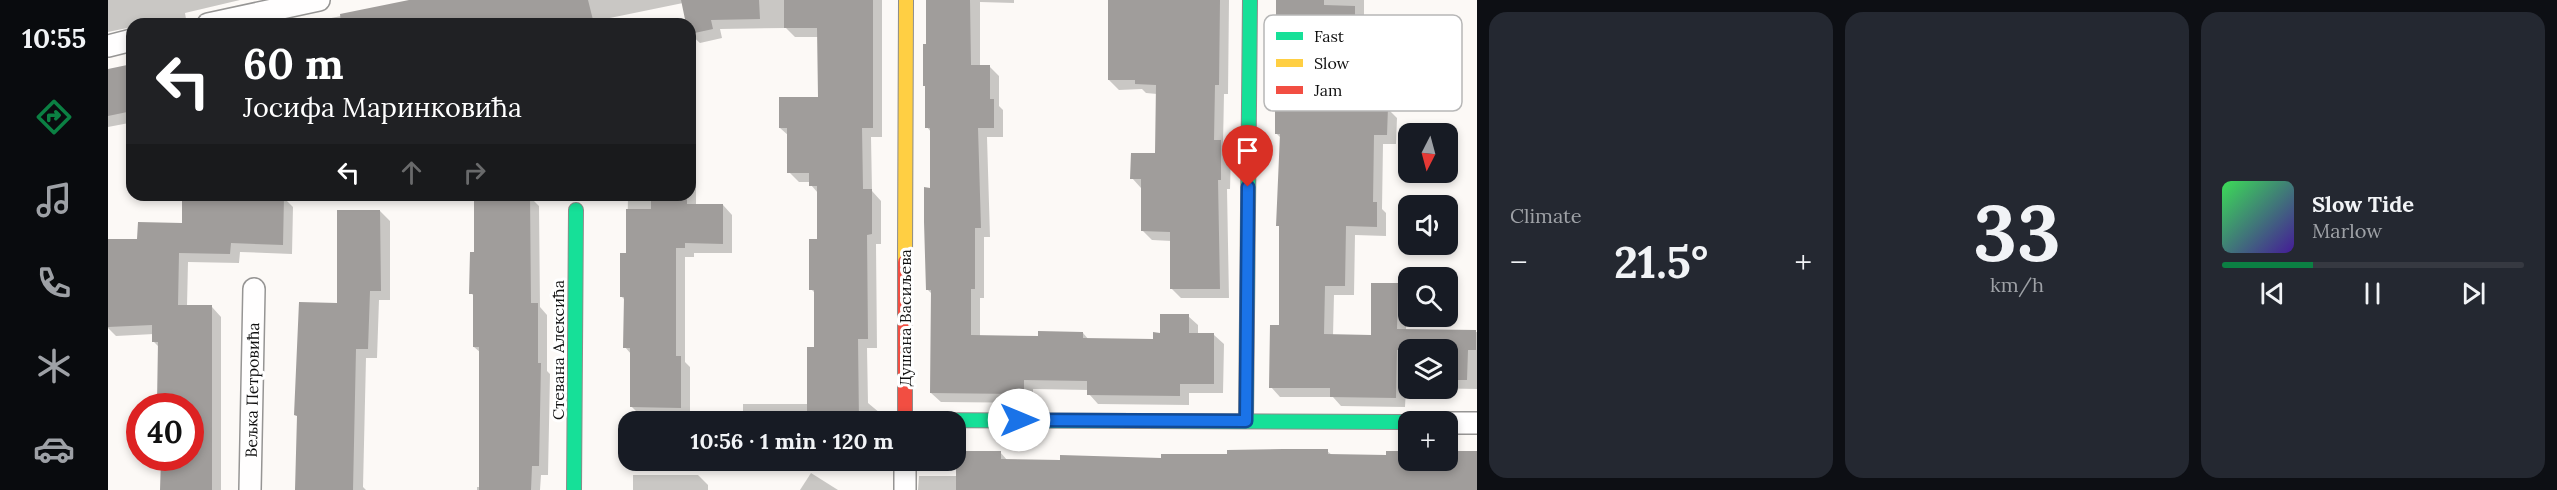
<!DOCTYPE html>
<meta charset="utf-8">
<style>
:root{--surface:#171b24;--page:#242831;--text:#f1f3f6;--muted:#9ea1a6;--line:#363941;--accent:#0b8043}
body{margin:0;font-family:Lora,serif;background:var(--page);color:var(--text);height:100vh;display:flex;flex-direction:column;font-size:22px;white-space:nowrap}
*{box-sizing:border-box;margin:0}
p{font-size:20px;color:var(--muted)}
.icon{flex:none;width:33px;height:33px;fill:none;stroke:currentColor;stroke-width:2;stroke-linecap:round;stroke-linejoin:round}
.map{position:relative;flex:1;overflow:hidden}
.details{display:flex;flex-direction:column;gap:12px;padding:12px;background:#0d0f14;width:1080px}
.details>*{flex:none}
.top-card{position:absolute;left:18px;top:18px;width:570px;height:183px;border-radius:18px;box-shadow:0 3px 9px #0003;background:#202124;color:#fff;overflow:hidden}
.needle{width:39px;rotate:186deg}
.buttons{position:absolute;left:1290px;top:123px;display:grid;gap:12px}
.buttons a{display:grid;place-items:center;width:60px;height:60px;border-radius:12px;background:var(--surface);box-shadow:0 3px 9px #0003;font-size:30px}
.speed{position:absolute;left:18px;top:393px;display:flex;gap:12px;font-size:30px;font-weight:700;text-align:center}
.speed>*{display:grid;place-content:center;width:78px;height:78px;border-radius:50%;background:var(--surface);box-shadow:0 3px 9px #0003;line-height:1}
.speed .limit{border:9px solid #d22;background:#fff;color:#111}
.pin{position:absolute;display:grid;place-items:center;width:51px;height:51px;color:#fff;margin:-62px -26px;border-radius:50% 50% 50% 0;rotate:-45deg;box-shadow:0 0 6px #0007}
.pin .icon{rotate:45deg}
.me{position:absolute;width:66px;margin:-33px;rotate:90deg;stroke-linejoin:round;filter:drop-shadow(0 0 4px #0008)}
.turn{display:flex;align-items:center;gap:21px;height:126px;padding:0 18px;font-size:27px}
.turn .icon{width:78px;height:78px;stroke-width:2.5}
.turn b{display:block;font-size:42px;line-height:51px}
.lanes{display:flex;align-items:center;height:57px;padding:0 18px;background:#0003;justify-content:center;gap:30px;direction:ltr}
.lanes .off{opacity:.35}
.big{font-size:45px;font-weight:700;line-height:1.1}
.details .widget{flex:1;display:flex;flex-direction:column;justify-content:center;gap:9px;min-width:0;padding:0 21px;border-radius:18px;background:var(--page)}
.details .dial{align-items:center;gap:0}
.dial b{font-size:78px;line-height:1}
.song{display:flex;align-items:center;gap:18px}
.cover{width:72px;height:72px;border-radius:9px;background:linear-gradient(135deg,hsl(130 70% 55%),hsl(260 70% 35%))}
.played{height:6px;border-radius:3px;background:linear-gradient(90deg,var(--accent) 30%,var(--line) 30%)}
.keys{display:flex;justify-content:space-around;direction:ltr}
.heat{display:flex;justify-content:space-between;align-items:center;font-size:33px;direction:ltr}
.details .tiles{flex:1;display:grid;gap:12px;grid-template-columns:repeat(3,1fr)}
.trip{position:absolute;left:510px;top:411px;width:348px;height:60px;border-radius:18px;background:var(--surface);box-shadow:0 3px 9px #0003;font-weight:700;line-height:60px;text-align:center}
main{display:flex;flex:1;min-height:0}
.dock{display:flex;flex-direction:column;width:108px;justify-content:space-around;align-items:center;background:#090b0e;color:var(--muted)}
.dock .icon{width:42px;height:42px}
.dock .on{color:var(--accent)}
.dock b{font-size:27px;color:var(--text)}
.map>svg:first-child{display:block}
.shadow{fill:#0003}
.building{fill:#a09d9b}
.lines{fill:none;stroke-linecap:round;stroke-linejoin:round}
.street-casing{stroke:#969594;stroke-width:24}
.fast-casing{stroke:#8d8c8a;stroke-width:16}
.slow-casing{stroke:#8d8c8a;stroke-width:16}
.jam-casing{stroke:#8d8c8a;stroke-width:16}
.street{stroke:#fffefe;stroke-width:21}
.fast{stroke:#16e098;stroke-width:14}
.slow{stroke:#ffcf43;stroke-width:14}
.jam{stroke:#f24e42;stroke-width:14}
.route-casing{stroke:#114b97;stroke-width:15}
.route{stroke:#1a73e8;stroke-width:10}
.labels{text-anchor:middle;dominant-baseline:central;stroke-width:6;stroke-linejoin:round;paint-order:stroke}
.street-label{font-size:16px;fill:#101010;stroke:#fff}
.key{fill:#fff;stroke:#b7b7b7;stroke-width:1.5}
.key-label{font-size:16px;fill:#101010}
</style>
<main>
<nav class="dock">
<b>10:55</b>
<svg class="icon on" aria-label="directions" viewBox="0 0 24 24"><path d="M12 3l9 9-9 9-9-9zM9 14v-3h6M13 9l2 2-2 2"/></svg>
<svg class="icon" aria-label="music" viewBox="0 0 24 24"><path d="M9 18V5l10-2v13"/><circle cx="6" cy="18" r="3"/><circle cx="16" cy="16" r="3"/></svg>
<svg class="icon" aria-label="phone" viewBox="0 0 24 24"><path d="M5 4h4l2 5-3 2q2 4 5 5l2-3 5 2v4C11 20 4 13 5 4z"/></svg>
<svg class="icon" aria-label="climate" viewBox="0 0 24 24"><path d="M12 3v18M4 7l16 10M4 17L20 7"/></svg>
<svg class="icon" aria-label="car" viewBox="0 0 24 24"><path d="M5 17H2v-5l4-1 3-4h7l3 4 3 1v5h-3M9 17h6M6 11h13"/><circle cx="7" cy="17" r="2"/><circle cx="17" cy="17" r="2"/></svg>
</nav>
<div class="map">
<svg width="1369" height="490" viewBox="0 0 1369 490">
<rect width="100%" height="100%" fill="#fcf9f6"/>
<g class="shadow">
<path d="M0 0H132L77 13 78 19 53 24 51 22 24 24V27L0 32Z"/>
<path d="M311 0H774V137H763L764 191 773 201V244H768L769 348H759L760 403 772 413V422H635V404H701L708 349V294L703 289 711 241 710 193 703 185V182H691L681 172V136L672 128 711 98V37H687L678 28 612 29 614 38 592 43 582 34V24H580L575 3 492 20 493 24H194Z"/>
<path d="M820 0H906V3L872 2V66H881L891 76V106L895 110V137H879L882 237H876V298H872V336L932 337 975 333 981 340 1046 341 1080 316 1090 325V335H1106L1116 344 1115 393H1081V405L990 404 981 394V390L925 389V403L833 402 823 393 824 294 819 289 824 189 823 132 819 127V88L817 86 820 46Z"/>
<path d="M1002 0H1121L1120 94H1116L1115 144 1123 151 1122 189H1119L1121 298H1073L1063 288 1064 241 1044 240 1035 231 1033 188 1024 178 1049 154V94L1038 93 1034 89 1011 90 1001 80Z"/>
<path d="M1171 0H1256V21L1267 22 1277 31 1276 51H1249L1248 108H1279L1289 118 1288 144H1275L1274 209 1278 213V236L1247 235 1246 295H1226L1225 336H1264L1289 285 1299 294 1298 331 1369 332V389L1315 388H1340V350H1300V388H1298L1297 407 1233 406 1225 397H1172L1163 387 1172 326 1173 228 1170 225 1173 138 1168 133 1174 93V46L1169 41Z"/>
<path d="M24 66V135L21 123 0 127V71Z"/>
<path d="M582 173 588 179V205H615L624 215V253H586V257H577V362L582 367V417L533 416 523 406V354L517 347V300L513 296 519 255 520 195H582Z"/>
<path d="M76 195 176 198 185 207 184 254 132 252 131 263 80 262 79 306 104 307 113 317V490H54V467L45 458H82V406H51L52 348 46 342V334L8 336 0 328V240L31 241 75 224Z"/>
<path d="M421 196 431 206 432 307 439 315V371L442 374 440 475H433L432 490H369V487H372L373 353 366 347 367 297 363 293 367 253Z"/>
<path d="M272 211 282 221V300H271L269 358H258L255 487 258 490H187L231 304Z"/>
<path d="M1219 451 1224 455 1280 456V452H1300V460H1340V452H1369V490H810L811 476H849L892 452 900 461 1055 460Z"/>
<path d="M703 473 730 490H692Z"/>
<path d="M525 475H590L600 485V490H525Z"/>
</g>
<g class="building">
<path d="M301 0H480L486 24H233L232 14Z"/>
<path d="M573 0H651L652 19 603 20 605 29 582 34V24H578Z"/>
<path d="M676 0H765V128H754L755 189H764V234L759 235 760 339H750L751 422H699V347H706V290H701V239H709V186H701V173H679V128H671V97H710L709 28H676Z"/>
<path d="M818 0H862L863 65H882V99H886V128H870L873 228H867V289H863V335L930 336V331L975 332V338L1045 339V332L1052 333V314H1081V333H1106V384H1072V396L979 395V381L916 380V394L822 393 823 290H818L816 222V187L822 188V128H817V86H815V44H818Z"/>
<path d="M1000 0H1112L1111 85H1107L1106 140H1113V180H1110L1112 289H1062V232L1033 231V179H1022L1023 153H1047L1048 85 1027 84V80H1000Z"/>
<path d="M1168 0H1216V5L1247 6V20H1267V42H1239V106L1280 107 1279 135H1266L1265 202H1269V227L1238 226 1237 286H1217L1216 334 1263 335V283H1290L1289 329 1368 330V350H1360L1359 380H1340V350H1289L1288 398 1222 397V388H1161L1162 325H1171V226H1168L1172 134H1167V92H1173V41H1168Z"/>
<path d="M24 64V111L0 116V69Z"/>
<path d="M74 195 176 196 175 245 123 243 122 254 71 253 70 305H104V490H52L53 458H82V404L49 403 50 342H44V325L0 327V239H29L30 222 74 223Z"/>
<path d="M366 195H422L423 303H430V363H433L431 466H424L423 490H371V347H365V294H361L362 252H366Z"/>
<path d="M543 195H579V204H615V244L577 243V248H568V356H573V408L522 407V348H515L516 297H512V253H518V209H543Z"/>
<path d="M229 210H272L273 291H262L260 349H248L245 490H187L189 416 186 415 191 302 229 303Z"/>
<path d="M1175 449H1220V454L1278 455V451H1300V460H1340V451H1369V490H848V451H893V459L952 460V455L1053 458V454H1119V450Z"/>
</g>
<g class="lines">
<g class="street-casing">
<g id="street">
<path d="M100 24 211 0"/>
<path d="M0 46 24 40"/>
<path d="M1340 423H1369"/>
<path d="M142 490 146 289"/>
<path d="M797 490V460"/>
</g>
</g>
<g class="fast-casing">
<g id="fast">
<path d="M797 420 1300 422"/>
<path d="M1138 421 1142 0"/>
<path d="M466 490 468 210"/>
</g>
</g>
<g class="slow-casing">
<path id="slow" d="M797 262 798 0"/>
</g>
<g class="jam-casing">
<path id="jam" d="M797 422V262"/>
</g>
<use href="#street" class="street"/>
<use href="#fast" class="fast"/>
<use href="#slow" class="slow"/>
<use href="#jam" class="jam"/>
</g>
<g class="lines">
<g class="route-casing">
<path id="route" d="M911 420 1138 421 1140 187"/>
</g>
<use href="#route" class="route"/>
</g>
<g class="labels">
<g class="street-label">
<text transform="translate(797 318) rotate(-90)">Душана Васиљева</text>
<text transform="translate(450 350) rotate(-90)">Стевана Алексића</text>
<text transform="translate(144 390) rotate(-89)">Вељка Петровића</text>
</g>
</g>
<rect x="1156" y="15" width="198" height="96" rx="9" class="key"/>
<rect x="1168" y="32" width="27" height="8" fill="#16e098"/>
<rect x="1168" y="59" width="27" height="8" fill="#ffcf43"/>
<rect x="1168" y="86" width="27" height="8" fill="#f24e42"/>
<g class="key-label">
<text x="1206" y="42">Fast</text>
<text x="1206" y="69">Slow</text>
<text x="1206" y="96">Jam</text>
</g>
</svg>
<div class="buttons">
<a><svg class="needle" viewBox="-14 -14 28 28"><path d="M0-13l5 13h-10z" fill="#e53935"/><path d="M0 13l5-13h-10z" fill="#9ea1a6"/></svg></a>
<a><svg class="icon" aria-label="sound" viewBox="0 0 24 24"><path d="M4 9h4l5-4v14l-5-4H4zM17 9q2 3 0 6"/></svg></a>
<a><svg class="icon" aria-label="search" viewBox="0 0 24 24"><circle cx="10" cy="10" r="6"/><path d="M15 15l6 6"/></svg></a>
<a><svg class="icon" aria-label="layers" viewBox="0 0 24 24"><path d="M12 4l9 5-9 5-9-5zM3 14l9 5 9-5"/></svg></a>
<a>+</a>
</div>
<div class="speed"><div class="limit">40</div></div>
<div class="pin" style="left:1140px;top:187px;background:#d93025"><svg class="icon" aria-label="arrive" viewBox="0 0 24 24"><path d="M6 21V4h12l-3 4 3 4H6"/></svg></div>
<svg class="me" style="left:911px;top:420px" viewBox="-20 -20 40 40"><circle r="19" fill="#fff"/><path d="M0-13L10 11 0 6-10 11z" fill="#1a73e8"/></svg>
<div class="trip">10:56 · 1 min · 120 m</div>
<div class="top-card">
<div class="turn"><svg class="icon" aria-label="left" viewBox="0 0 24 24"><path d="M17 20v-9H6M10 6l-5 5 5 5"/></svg><div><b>60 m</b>Јосифа Маринковића</div></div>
<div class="lanes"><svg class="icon" aria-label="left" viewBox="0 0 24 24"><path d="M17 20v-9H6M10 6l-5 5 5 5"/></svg><svg class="icon off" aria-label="ahead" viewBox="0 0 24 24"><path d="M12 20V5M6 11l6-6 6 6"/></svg><svg class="icon off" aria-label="right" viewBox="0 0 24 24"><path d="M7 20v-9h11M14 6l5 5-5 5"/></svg></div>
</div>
</div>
<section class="details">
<div class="tiles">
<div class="widget"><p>Climate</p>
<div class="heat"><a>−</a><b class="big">21.5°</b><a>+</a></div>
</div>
<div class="widget dial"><b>33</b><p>km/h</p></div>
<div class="widget">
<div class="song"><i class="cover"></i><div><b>Slow Tide</b><p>Marlow</p></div></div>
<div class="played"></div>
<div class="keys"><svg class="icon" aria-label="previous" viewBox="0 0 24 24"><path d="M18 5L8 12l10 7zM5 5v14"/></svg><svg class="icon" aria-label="pause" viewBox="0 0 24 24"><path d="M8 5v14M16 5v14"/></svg><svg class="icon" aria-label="next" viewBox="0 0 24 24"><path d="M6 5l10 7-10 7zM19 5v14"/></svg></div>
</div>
</div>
</section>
</main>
